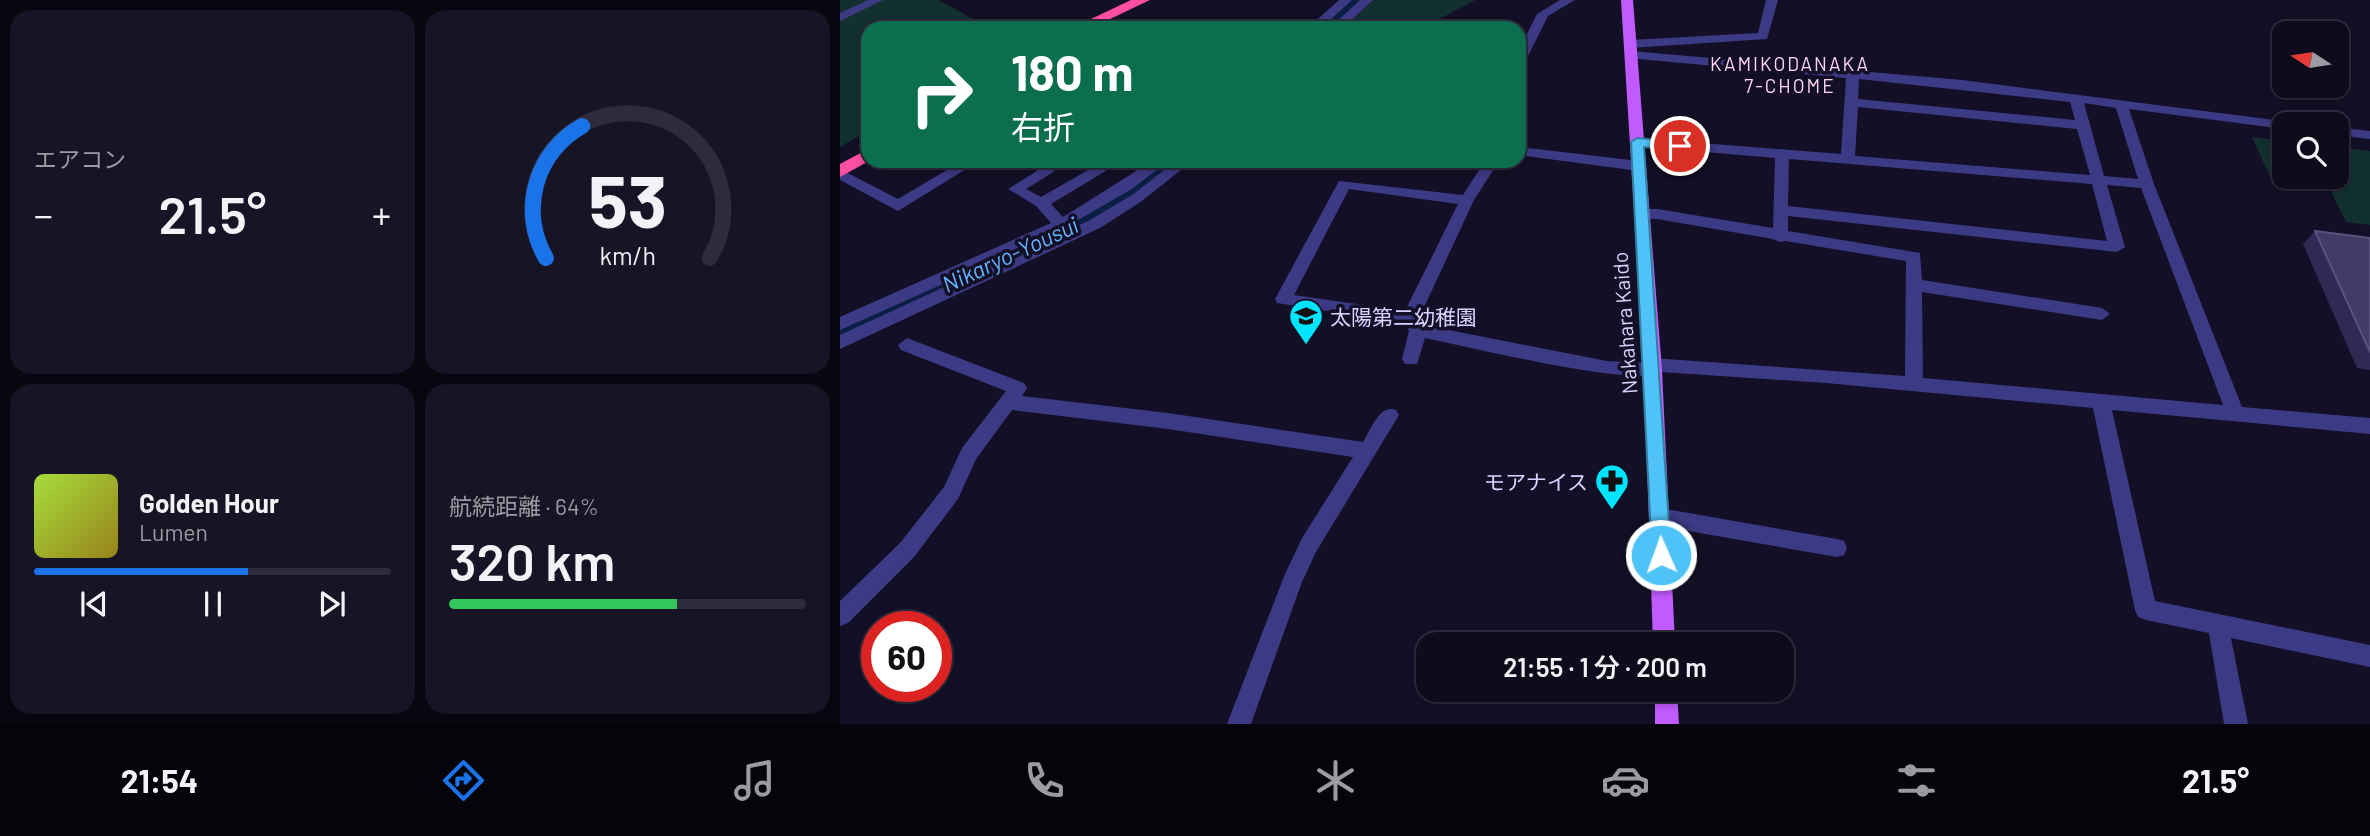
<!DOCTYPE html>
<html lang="ja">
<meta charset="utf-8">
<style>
:root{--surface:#0e0b1c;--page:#171425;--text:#f1f3f6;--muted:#9b9ba3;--line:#2e2b3b;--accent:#1a73e8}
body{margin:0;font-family:Barlow,"Noto Sans JP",sans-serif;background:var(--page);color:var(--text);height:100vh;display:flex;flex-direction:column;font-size:26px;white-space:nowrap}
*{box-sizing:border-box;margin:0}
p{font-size:23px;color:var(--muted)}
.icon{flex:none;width:38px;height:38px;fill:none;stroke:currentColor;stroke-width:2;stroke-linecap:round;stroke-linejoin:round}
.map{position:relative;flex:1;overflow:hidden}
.side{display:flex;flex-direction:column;gap:10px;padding:10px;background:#08060f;width:840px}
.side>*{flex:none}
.top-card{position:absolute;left:21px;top:21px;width:665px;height:147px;border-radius:21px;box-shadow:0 4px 10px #0003,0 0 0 2px var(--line);background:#0b6e4f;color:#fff;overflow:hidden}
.needle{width:46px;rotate:282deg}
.fabs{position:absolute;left:1432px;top:21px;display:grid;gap:14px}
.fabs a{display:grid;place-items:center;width:77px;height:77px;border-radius:14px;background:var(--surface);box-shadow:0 4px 10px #0003,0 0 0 2px var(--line);font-size:35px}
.speed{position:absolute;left:21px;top:611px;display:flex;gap:14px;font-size:35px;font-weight:700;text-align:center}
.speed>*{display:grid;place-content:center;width:91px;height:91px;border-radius:50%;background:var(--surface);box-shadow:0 4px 10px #0003,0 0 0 2px var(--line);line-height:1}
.speed .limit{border:10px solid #d22;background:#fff;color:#111}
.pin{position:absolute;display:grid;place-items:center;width:60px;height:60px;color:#fff;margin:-30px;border:4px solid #fff;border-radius:50%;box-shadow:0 2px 7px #0007}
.me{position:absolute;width:77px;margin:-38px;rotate:358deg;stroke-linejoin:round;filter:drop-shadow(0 0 5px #0008)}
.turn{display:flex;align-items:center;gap:24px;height:147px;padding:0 35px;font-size:32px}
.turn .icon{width:91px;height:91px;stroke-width:2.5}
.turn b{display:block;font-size:49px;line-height:60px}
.big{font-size:52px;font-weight:600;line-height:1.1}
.side .card{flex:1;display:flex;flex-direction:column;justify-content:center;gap:10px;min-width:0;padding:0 24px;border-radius:21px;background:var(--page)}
.side .dial{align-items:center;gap:0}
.dial svg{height:182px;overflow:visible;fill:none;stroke:var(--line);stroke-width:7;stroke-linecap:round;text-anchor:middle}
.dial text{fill:var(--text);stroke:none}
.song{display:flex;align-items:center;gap:21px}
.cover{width:84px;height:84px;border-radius:10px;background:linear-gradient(135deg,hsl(80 70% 55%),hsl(50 70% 35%))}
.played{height:7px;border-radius:4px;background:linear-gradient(90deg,var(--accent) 60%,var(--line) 60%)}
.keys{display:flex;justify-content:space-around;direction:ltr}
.heat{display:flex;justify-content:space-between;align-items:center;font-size:38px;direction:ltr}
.charge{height:10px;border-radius:5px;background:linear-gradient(90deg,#34c759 64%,var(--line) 0)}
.side .tiles{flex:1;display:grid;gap:10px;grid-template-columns:repeat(2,1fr)}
.trip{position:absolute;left:576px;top:632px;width:378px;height:70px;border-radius:21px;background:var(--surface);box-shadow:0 4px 10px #0003,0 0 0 2px var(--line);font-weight:600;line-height:70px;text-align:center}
.tab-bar{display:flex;height:112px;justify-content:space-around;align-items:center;background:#06040b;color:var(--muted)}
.tab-bar .icon{width:49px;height:49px}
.tab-bar .on{color:var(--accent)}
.tab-bar b{font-size:32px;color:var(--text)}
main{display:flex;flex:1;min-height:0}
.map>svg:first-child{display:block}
.green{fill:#12302f}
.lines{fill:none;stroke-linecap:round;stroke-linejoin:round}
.river{fill:#0a1f44;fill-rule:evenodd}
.minor{fill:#3d3a85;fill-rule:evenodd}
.major{fill:#c25bff;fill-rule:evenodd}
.highway{fill:#ff4fa3;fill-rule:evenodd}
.wall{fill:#312854}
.building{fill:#433a66;stroke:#5a527e;stroke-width:2}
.route{fill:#4fc3f7;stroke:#337fa1;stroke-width:2}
.labels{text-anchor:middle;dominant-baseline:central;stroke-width:7;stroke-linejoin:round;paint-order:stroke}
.far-neighbourhood-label{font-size:19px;letter-spacing:2px;fill:#ffd6f0;stroke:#130f26}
.poi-label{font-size:21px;fill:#d9d4ff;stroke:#130f26;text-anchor:start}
.street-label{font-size:21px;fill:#d9d4ff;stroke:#130f26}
.water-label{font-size:23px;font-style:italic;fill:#62b6ff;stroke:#130f26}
</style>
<main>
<section class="side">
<div class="tiles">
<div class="card"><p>エアコン</p>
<div class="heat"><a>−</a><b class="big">21.5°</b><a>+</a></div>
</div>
<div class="card dial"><svg viewBox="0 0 100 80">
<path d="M14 69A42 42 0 1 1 86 69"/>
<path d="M14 69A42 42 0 0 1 30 11" stroke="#1a73e8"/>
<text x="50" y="56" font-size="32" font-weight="700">53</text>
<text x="50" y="72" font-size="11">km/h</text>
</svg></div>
<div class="card">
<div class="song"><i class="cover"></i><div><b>Golden Hour</b><p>Lumen</p></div></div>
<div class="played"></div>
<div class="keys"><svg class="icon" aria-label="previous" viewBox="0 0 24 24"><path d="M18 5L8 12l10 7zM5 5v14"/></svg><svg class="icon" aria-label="pause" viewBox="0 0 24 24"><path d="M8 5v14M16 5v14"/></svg><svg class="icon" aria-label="next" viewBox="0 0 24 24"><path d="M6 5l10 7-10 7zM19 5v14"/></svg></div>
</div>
<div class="card"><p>航続距離 · 64%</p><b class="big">320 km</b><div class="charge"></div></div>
</div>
</section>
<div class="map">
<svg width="1530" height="724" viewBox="0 0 1530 724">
<rect width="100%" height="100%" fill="#130f26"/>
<g class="green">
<path d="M0 0H99L149 28H28V131L0 147Z"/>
<path d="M533 0H635L583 28H504Z"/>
<path d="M1412 137 1444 141V177H1496V147L1530 151V225L1506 222 1489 187 1431 179Z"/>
</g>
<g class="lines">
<g class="river">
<path d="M501 0H529L499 28H470Z"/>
<path d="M312 161H348L302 200 242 236 0 347V317C105 270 220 231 312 161Z"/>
</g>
<g class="minor">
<path d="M28 0H43L0 21V13Z"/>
<path d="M499 0H512L481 28H468Z"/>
<path d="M520 0H533L503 28H490Z"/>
<path d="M720 0H735L708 16 685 62 679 66V50L697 14Z"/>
<path d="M926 0H938L927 39 790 48 784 44 790 40 918 33Z"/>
<path d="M791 51 1122 80 1449 122 1450 124H1444V129L1289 109 1314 184 1402 407 1530 418V434L1272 410 1315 601 1530 645V667L1391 638 1408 724H1384L1369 633 1306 620 1298 617 1295 610 1253 408 986 383 821 372C801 389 620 345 585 338L577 364H565L562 359 569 331 565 323 437 303 435 299 499 181 623 195 645 161H659L634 200 579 318 583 325 767 361 804 363 812 358 1065 376 1066 261 945 241 940 242 933 239 817 219H802L794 214 802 209H817L933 228 935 158 797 146 790 142 797 138 1001 154 1006 78 787 58V52ZM1019 79 1230 102 1235 120 1018 99ZM1244 103 1276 108 1298 179 1264 176ZM1018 107 1237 129 1250 175 1015 156ZM949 159 1252 184 1267 241 948 206ZM1267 185 1301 188 1383 405 1083 378 1082 292 1262 320 1270 314 1262 308 1082 280 1080 253 948 231V216L1277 252 1285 247ZM509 189 618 204 565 311 454 295Z"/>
<path d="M1496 127 1530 131V139L1496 135Z"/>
<path d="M679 147 799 161 806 166 799 171 679 155Z"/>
<path d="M122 161H139L58 211 0 180V169L58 199Z"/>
<path d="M180 161H199L215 171 186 189 201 197 264 161H282L211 204 223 217 312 161H329L290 190 212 235 0 330V317L211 223 196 206 168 189 197 171Z"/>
<path d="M336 161H352L302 201 260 228 0 349V335L250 220 292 195Z"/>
<path d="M67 338 184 383 187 388 182 396 328 413 523 442C531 430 539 404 556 410L559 415 556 420 476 552 462 582 411 724H387L445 574 462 538 513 457 328 429 172 410 136 459 118 499 74 557 8 623 0 626V601L60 543 104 487 122 448 166 391 61 350 58 345Z"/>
<path d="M820 508 997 539 1004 541 1007 548 1004 555 997 557 820 526 813 523 810 517 813 511Z"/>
</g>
<g class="major">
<path d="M781 0H793L822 370 835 644H813L804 370Z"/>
<path d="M815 690H837L839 724H815Z"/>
</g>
<g class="highway">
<path d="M291 0H310L251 28H232Z"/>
<path d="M28 149 29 161 0 177V164Z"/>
</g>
</g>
<path class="wall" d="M1475 231 1530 238V370L1517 368 1463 244Z"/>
<path class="building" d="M1475 231 1530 238V352Z"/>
<path class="route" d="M797 138 840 142 846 146 840 150 804 147 831 555 828 561 821 564 815 561 812 555 791 142Z"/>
<defs>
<g id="school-pin" transform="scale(1.75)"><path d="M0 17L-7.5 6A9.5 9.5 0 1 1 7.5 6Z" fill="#00e5ff" stroke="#130f26"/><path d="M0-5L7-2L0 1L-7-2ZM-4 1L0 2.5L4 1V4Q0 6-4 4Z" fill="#111"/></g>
<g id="pharmacy-pin" transform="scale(1.75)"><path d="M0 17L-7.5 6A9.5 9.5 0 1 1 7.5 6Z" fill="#00e5ff" stroke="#130f26"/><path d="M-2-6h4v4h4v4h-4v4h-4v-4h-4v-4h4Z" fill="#111"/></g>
</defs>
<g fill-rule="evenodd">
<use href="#school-pin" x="466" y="316"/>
<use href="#pharmacy-pin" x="772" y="481"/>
</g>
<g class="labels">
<g class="far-neighbourhood-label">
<text x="950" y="63">KAMIKODANAKA<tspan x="950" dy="22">7-CHOME</tspan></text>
</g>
<g class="poi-label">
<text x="490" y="316">太陽第二幼稚園</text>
<text x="748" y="481" text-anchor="end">モアナイス</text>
</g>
<g class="street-label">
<text transform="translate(784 323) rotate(-94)">Nakahara Kaido</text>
</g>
<g class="water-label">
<text transform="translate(170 254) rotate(-25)">Nikaryo-Yousui</text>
</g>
</g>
</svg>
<div class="fabs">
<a><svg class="needle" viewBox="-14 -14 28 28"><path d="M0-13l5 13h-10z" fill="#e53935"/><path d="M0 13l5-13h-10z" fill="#9b9ba3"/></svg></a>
<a><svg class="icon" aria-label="search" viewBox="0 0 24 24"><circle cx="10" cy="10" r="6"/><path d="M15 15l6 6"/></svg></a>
</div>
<div class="speed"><div class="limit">60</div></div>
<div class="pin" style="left:840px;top:146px;background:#d93025"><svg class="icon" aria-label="arrive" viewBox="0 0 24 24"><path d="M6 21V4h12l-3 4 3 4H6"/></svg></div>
<svg class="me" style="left:821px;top:555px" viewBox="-20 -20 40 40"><circle r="17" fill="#4fc3f7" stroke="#fff" stroke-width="3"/><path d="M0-11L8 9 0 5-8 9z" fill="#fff"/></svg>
<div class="trip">21:55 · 1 分 · 200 m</div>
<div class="top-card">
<div class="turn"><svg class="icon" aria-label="right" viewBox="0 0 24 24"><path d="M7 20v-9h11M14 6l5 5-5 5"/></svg><div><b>180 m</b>右折</div></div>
</div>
</div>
</main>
<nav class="tab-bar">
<b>21:54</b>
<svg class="icon on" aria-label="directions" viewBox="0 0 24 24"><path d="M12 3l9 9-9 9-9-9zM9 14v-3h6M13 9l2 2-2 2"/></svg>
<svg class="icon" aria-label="music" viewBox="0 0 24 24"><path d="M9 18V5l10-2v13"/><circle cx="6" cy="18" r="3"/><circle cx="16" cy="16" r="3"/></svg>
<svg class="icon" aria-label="phone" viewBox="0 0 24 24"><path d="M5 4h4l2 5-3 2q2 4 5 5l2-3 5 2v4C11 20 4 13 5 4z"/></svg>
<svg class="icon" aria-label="climate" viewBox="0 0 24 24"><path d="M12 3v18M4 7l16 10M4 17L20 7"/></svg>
<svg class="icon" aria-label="car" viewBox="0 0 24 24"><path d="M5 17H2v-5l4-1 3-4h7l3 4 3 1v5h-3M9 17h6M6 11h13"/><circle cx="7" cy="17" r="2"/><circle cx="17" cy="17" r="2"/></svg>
<svg class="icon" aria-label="filters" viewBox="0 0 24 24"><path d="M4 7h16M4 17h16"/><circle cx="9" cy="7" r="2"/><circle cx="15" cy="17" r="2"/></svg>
<b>21.5°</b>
</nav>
